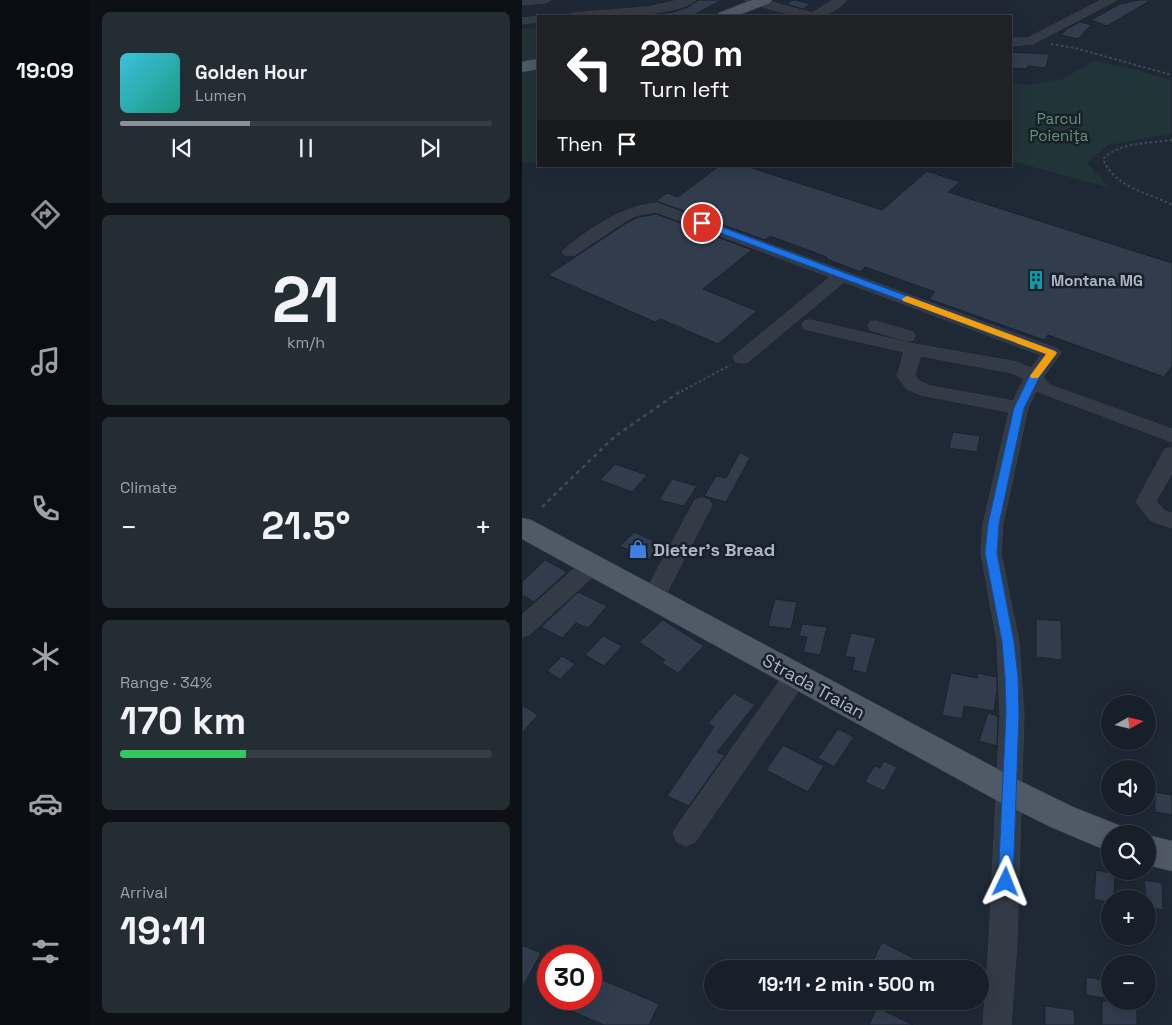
<!DOCTYPE html>
<meta charset="utf-8">
<style>
:root{--surface:#171f28;--page:#242c34;--text:#f1f3f6;--muted:#9ea2a8;--line:#363d45;--accent:#8c9099}
body{margin:0;font-family:"Space Grotesk",sans-serif;background:var(--page);color:var(--text);height:100vh;display:flex;flex-direction:column;font-size:19px;white-space:nowrap}
*{box-sizing:border-box;margin:0}
p{font-size:16px;color:var(--muted)}
.icon{flex:none;width:28px;height:28px;fill:none;stroke:currentColor;stroke-width:2;stroke-linecap:round;stroke-linejoin:round}
.map{position:relative;flex:1;overflow:hidden}
.sheet{display:flex;flex-direction:column;gap:12px;padding:12px;background:#0d1116;width:432px}
.sheet>*{flex:none}
.hud{position:absolute;left:15px;top:15px;width:475px;height:152px;border-radius:0px;box-shadow:0 5px 20px #0002,0 0 0 1px var(--line);background:#202124;color:#fff;overflow:hidden}
.needle{width:32px;rotate:82deg}
.buttons{position:absolute;left:579px;top:695px;display:grid;gap:10px}
.buttons a{display:grid;place-items:center;width:55px;height:55px;border-radius:50%;background:var(--surface);box-shadow:0 5px 20px #0002,0 0 0 1px var(--line);font-size:25px}
.speed{position:absolute;left:15px;top:945px;display:flex;gap:10px;font-size:25px;font-weight:700;text-align:center}
.speed>*{display:grid;place-content:center;width:65px;height:65px;border-radius:50%;background:var(--surface);box-shadow:0 5px 20px #0002,0 0 0 1px var(--line);line-height:1}
.speed .limit{border:8px solid #d22;background:#fff;color:#111}
.pin{position:absolute;display:grid;place-items:center;width:42px;height:42px;color:#fff;margin:-21px;border:2px solid #fff;border-radius:50%;box-shadow:0 1px 5px #0007}
.me{position:absolute;width:55px;margin:-28px;rotate:2deg;stroke-linejoin:round;filter:drop-shadow(0 0 4px #0008)}
.turn{display:flex;align-items:center;gap:18px;height:105px;padding:0 20px;font-size:22px}
.turn .icon{width:65px;height:65px;stroke-width:2.5}
.turn b{display:block;font-size:35px;line-height:42px}
.then{display:flex;align-items:center;height:48px;padding:0 20px;background:#0003;gap:10px;font-size:19px}
.big{font-size:38px;font-weight:800;line-height:1.1}
.sheet .widget{flex:1;display:flex;flex-direction:column;justify-content:center;gap:8px;min-width:0;padding:0 18px;border-radius:8px;background:var(--page)}
.sheet .dial{align-items:center;gap:0}
.dial b{font-size:65px;line-height:1}
.song{display:flex;align-items:center;gap:15px}
.cover{width:60px;height:60px;border-radius:8px;background:linear-gradient(135deg,hsl(190 70% 55%),hsl(170 70% 35%))}
.played{height:5px;border-radius:2px;background:linear-gradient(90deg,var(--accent) 35%,var(--line) 35%)}
.keys{display:flex;justify-content:space-around;direction:ltr}
.heat{display:flex;justify-content:space-between;align-items:center;font-size:28px;direction:ltr}
.charge{height:8px;border-radius:4px;background:linear-gradient(90deg,#34c759 34%,var(--line) 0)}
.trip{position:absolute;left:182px;top:960px;width:285px;height:50px;border-radius:25px;background:var(--surface);box-shadow:0 5px 20px #0002,0 0 0 1px var(--line);font-weight:800;line-height:50px;text-align:center}
main{display:flex;flex:1;min-height:0}
.tabs{display:flex;flex-direction:column;width:90px;justify-content:space-around;align-items:center;background:#090c10;color:var(--muted)}
.tabs .icon{width:35px;height:35px}
.tabs .current{color:var(--accent)}
.tabs b{font-size:22px;color:var(--text)}
.map>svg:first-child{display:block}
.green{fill:#213437}
.building{fill:#313d4d;stroke:#1a222d}
.lines{fill:none;stroke-linecap:round;stroke-linejoin:round}
.minor-casing{stroke:#3c4450;stroke-width:1}
.major-casing{stroke:#3c4450;stroke-width:1}
.path-far1{stroke:#3a4e50;stroke-width:2;stroke-dasharray:2.5 2.5;stroke-linecap:butt}
.path{stroke:#3a4e50;stroke-width:2.5;stroke-dasharray:4 4;stroke-linecap:butt}
.minor{fill:#333b47;fill-rule:evenodd}
.major{fill:#505a67;fill-rule:evenodd}
.route{fill:#1a73e8;stroke:#114b97}
.slow{fill:#f59e0b}
.labels{text-anchor:middle;dominant-baseline:central;stroke-width:5;stroke-linejoin:round;paint-order:stroke}
.far-park-label{font-size:15px;fill:#659470;stroke:#18202b}
.far-poi-label{font-size:15px;font-weight:bold;fill:#acb5c4;stroke:#18202b;text-anchor:start}
.poi-label{font-size:18px;font-weight:bold;fill:#acb5c4;stroke:#18202b;text-anchor:start}
.street-label{font-size:18px;fill:#acb5c4;stroke:#18202b}
</style>
<main>
<nav class="tabs">
<b>19:09</b>
<svg class="icon current" aria-label="directions" viewBox="0 0 24 24"><path d="M12 3l9 9-9 9-9-9zM9 14v-3h6M13 9l2 2-2 2"/></svg>
<svg class="icon" aria-label="music" viewBox="0 0 24 24"><path d="M9 18V5l10-2v13"/><circle cx="6" cy="18" r="3"/><circle cx="16" cy="16" r="3"/></svg>
<svg class="icon" aria-label="phone" viewBox="0 0 24 24"><path d="M5 4h4l2 5-3 2q2 4 5 5l2-3 5 2v4C11 20 4 13 5 4z"/></svg>
<svg class="icon" aria-label="climate" viewBox="0 0 24 24"><path d="M12 3v18M4 7l16 10M4 17L20 7"/></svg>
<svg class="icon" aria-label="car" viewBox="0 0 24 24"><path d="M5 17H2v-5l4-1 3-4h7l3 4 3 1v5h-3M9 17h6M6 11h13"/><circle cx="7" cy="17" r="2"/><circle cx="17" cy="17" r="2"/></svg>
<svg class="icon" aria-label="filters" viewBox="0 0 24 24"><path d="M4 7h16M4 17h16"/><circle cx="9" cy="7" r="2"/><circle cx="15" cy="17" r="2"/></svg>
</nav>
<section class="sheet">
<div class="widget">
<div class="song"><i class="cover"></i><div><b>Golden Hour</b><p>Lumen</p></div></div>
<div class="played"></div>
<div class="keys"><svg class="icon" aria-label="previous" viewBox="0 0 24 24"><path d="M18 5L8 12l10 7zM5 5v14"/></svg><svg class="icon" aria-label="pause" viewBox="0 0 24 24"><path d="M8 5v14M16 5v14"/></svg><svg class="icon" aria-label="next" viewBox="0 0 24 24"><path d="M6 5l10 7-10 7zM19 5v14"/></svg></div>
</div>
<div class="widget dial"><b>21</b><p>km/h</p></div>
<div class="widget"><p>Climate</p>
<div class="heat"><a>−</a><b class="big">21.5°</b><a>+</a></div>
</div>
<div class="widget"><p>Range · 34%</p><b class="big">170 km</b><div class="charge"></div></div>
<div class="widget"><p>Arrival</p><b class="big">19:11</b></div>
</section>
<div class="map">
<svg width="650" height="1025" viewBox="0 0 650 1025">
<rect width="100%" height="100%" fill="#1f2936"/>
<g class="green">
<path d="M0 28 16 29V58L0 61Z"/>
<path d="M572 61 616 70 649 81V134L586 145 565 163 588 188 489 161V83L505 85 541 79Z"/>
<path d="M16 67V163L0 162V70Z"/>
</g>
<g class="building">
<path d="M176 0H200L170 16H120L151 12 166 7Z"/>
<path d="M271 0H274L289 4 281 9 264 4Z"/>
<path d="M617 0H629L585 26 569 20 598 4Z"/>
<path d="M558 22 569 25 556 39 539 35 546 28Z"/>
<path d="M489 52 527 54 524 68 506 66 505 69 489 68Z"/>
<path d="M197 166H224L360 210 405 171 438 182 426 192 650 263V366L642 377 526 335 522 340 407 299 413 292 343 267 338 272 303 258 305 257 248 236 243 240 134 201 145 193 156 197Z"/>
<path d="M134 214 230 250 181 289 235 311 196 344 139 319 133 322 26 275 106 222 117 217Z"/>
<path d="M431 432 458 436 455 452 427 448Z"/>
<path d="M218 452 228 458 204 502 182 496 194 476 204 478Z"/>
<path d="M93 464 125 475 110 492 78 480Z"/>
<path d="M150 479 175 486 162 506 137 500Z"/>
<path d="M112 532 140 545 126 560 98 546Z"/>
<path d="M23 560 45 572 12 602 0 595V582Z"/>
<path d="M56 592 85 606 66 628 54 623 40 638 19 627Z"/>
<path d="M253 599 275 602 269 629 246 626Z"/>
<path d="M514 619 539 621 540 660 514 657Z"/>
<path d="M141 620 182 646 156 673 140 663 143 660 117 642Z"/>
<path d="M280 624 305 627 298 655 281 652 285 637 277 636Z"/>
<path d="M329 633 354 638 344 673 330 670 333 658 323 656Z"/>
<path d="M81 636 100 646 82 666 63 655Z"/>
<path d="M40 656 53 664 38 679 25 671Z"/>
<path d="M429 673 455 678 456 673 475 677V690L472 711 442 706 440 719 420 715Z"/>
<path d="M212 693 233 705 195 752 203 755 167 806 145 796 192 727 186 723Z"/>
<path d="M0 705 16 715 0 733Z"/>
<path d="M466 713 476 716 475 746 457 741Z"/>
<path d="M316 729 332 737 312 767 296 758Z"/>
<path d="M261 745 302 766 286 792 244 770Z"/>
<path d="M362 761 375 767 362 791 343 782 352 766 358 768Z"/>
<path d="M633 792 650 795V815L633 812Z"/>
<path d="M574 870 593 874 592 899H588V903L572 899Z"/>
<path d="M622 880 640 883 641 910 625 907Z"/>
<path d="M360 942 391 958 386 969H347Z"/>
<path d="M0 945 19 953 0 988Z"/>
<path d="M69 975 137 1004 127 1025H82L22 999H69Z"/>
<path d="M564 977 588 981V999L564 995Z"/>
<rect x="580" y="1001" width="35" height="24"/>
<path d="M523 1006 552 1010 553 1025H523Z"/>
<path d="M355 1007 391 1025H347Z"/>
</g>
<g class="lines">
<g class="minor-casing">
<g id="minor">
<path d="M0 0H29L23 3 0 5Z"/>
<path d="M157 0H174C157 17 70 18 45 16L51 13 126 7Z"/>
<path d="M223 0H242L290 13 311 0H325C299 30 257 11 225 2Z"/>
<path d="M580 0H595L511 44 489 46V38H505Z"/>
<path d="M16 16V22L0 24V18L19 16Z"/>
<path d="M135 203 536 349 539 353 521 377 528 385 650 429V442L514 391 506 408 481 524 479 553 497 642 502 714 495 941 489 1025H461L467 941 478 714 475 642 459 553 461 524 487 412 399 395 385 389 375 376 382 352 282 329 280 325 282 321 288 320 392 344 495 362 509 368 519 355 322 282 226 362 220 363 214 362 211 358 214 354 308 277 134 212 116 215 105 220 53 255H43L40 252C45 246 52 242 58 237 82 220 105 206 135 203ZM399 356 490 373 502 379 491 401 409 386 397 381 393 375Z"/>
<path d="M354 321 391 332 393 336 391 340 385 341 348 330 346 326 348 322Z"/>
<path d="M650 448V473L634 501 643 511 650 513V528L629 521 614 502 643 449Z"/>
<path d="M180 498 187 500 190 505 139 604 131 606 123 604 120 598 123 592 173 500Z"/>
<path d="M70 557 77 559 80 565 77 571 8 634 0 637V615L63 559Z"/>
<path d="M274 666 282 669 285 676 282 683 173 842 164 846 155 842 151 834 155 826 266 669Z"/>
</g>
</g>
<g class="major-casing">
<g id="major">
<path d="M230 0H250L248 3 214 16H195L197 13Z"/>
<path d="M16 59V69L0 72V62Z"/>
<path d="M0 518 9 520 498 781 551 807 599 826 603 834H588V852L529 827 476 801 0 539Z"/>
<path d="M625 835 650 841V871L625 865Z"/>
</g>
</g>
<g class="path-far1">
<path d="M529 44 553 48 650 75"/>
<path d="M650 140C627 144 599 141 581 159 593 188 625 192 650 205"/>
<path d="M155 394 208 365"/>
</g>
<path class="path" d="M20 507 92 437 157 392"/>
<use href="#minor" class="minor"/>
<use href="#major" class="major"/>
</g>
<path class="route" d="M177 221H183L533 351 535 353 517 378 502 408 477 524 475 553 492 642 496 677 497 714 491 882 489 887 484 889 478 887 476 882 484 714 483 677 480 642 463 553 466 524 492 408 507 377 524 354 177 225Z"/>
<path class="slow" d="M385 296 533 351 535 353 516 378H509L508 376 524 354 381 301 380 299Z"/>
<defs>
<g id="building-bare" transform="scale(1.5)"><path d="M-4-6H4V6H1V3H-1V6H-4ZM-2.5-4.3h1.7v1.8h-1.7ZM.8-4.3h1.7v1.8H.8ZM-2.5-1h1.7V.8h-1.7ZM.8-1h1.7V.8H.8Z" fill="#0f9aa8" stroke="#18202b" stroke-width="2.5" paint-order="stroke"/></g>
<g id="shop-bare" transform="scale(1.5)"><path d="M-5-2.5h2.3a2.7 3.5 0 0 1 5.4 0H5L5.5 6h-11ZM-1.5-2.5h3a1.5 2.3 0 0 0-3 0Z" fill="#3f7fe0" stroke="#18202b" stroke-width="2.5" paint-order="stroke"/></g>
</defs>
<g fill-rule="evenodd">
<use href="#building-bare" x="514" y="280"/>
<use href="#shop-bare" x="116" y="549"/>
</g>
<g class="labels">
<g class="far-park-label">
<text x="537" y="118">Parcul<tspan x="537" dy="17">Poieniţa</tspan></text>
</g>
<g class="far-poi-label">
<text x="529" y="280">Montana MG</text>
</g>
<g class="poi-label">
<text x="131" y="549">Dieter’s Bread</text>
</g>
<g class="street-label">
<text transform="translate(292 686) rotate(29)">Strada Traian</text>
</g>
</g>
</svg>
<div class="buttons">
<a><svg class="needle" viewBox="-14 -14 28 28"><path d="M0-13l5 13h-10z" fill="#e53935"/><path d="M0 13l5-13h-10z" fill="#9ea2a8"/></svg></a>
<a><svg class="icon" aria-label="sound" viewBox="0 0 24 24"><path d="M4 9h4l5-4v14l-5-4H4zM17 9q2 3 0 6"/></svg></a>
<a><svg class="icon" aria-label="search" viewBox="0 0 24 24"><circle cx="10" cy="10" r="6"/><path d="M15 15l6 6"/></svg></a>
<a>+</a>
<a>−</a>
</div>
<div class="speed"><div class="limit">30</div></div>
<div class="pin" style="left:180px;top:223px;background:#d93025"><svg class="icon" aria-label="arrive" viewBox="0 0 24 24"><path d="M6 21V4h12l-3 4 3 4H6"/></svg></div>
<svg class="me" style="left:484px;top:882px" viewBox="-20 -20 40 40"><path d="M0-17L14 15 0 8-14 15z" fill="#1a73e8" stroke="#fff" stroke-width="4"/></svg>
<div class="trip">19:11 · 2 min · 500 m</div>
<div class="hud">
<div class="turn"><svg class="icon" aria-label="left" viewBox="0 0 24 24"><path d="M17 20v-9H6M10 6l-5 5 5 5"/></svg><div><b>280 m</b>Turn left</div></div>
<div class="then">Then<svg class="icon" aria-label="arrive" viewBox="0 0 24 24"><path d="M6 21V4h12l-3 4 3 4H6"/></svg></div>
</div>
</div>
</main>
